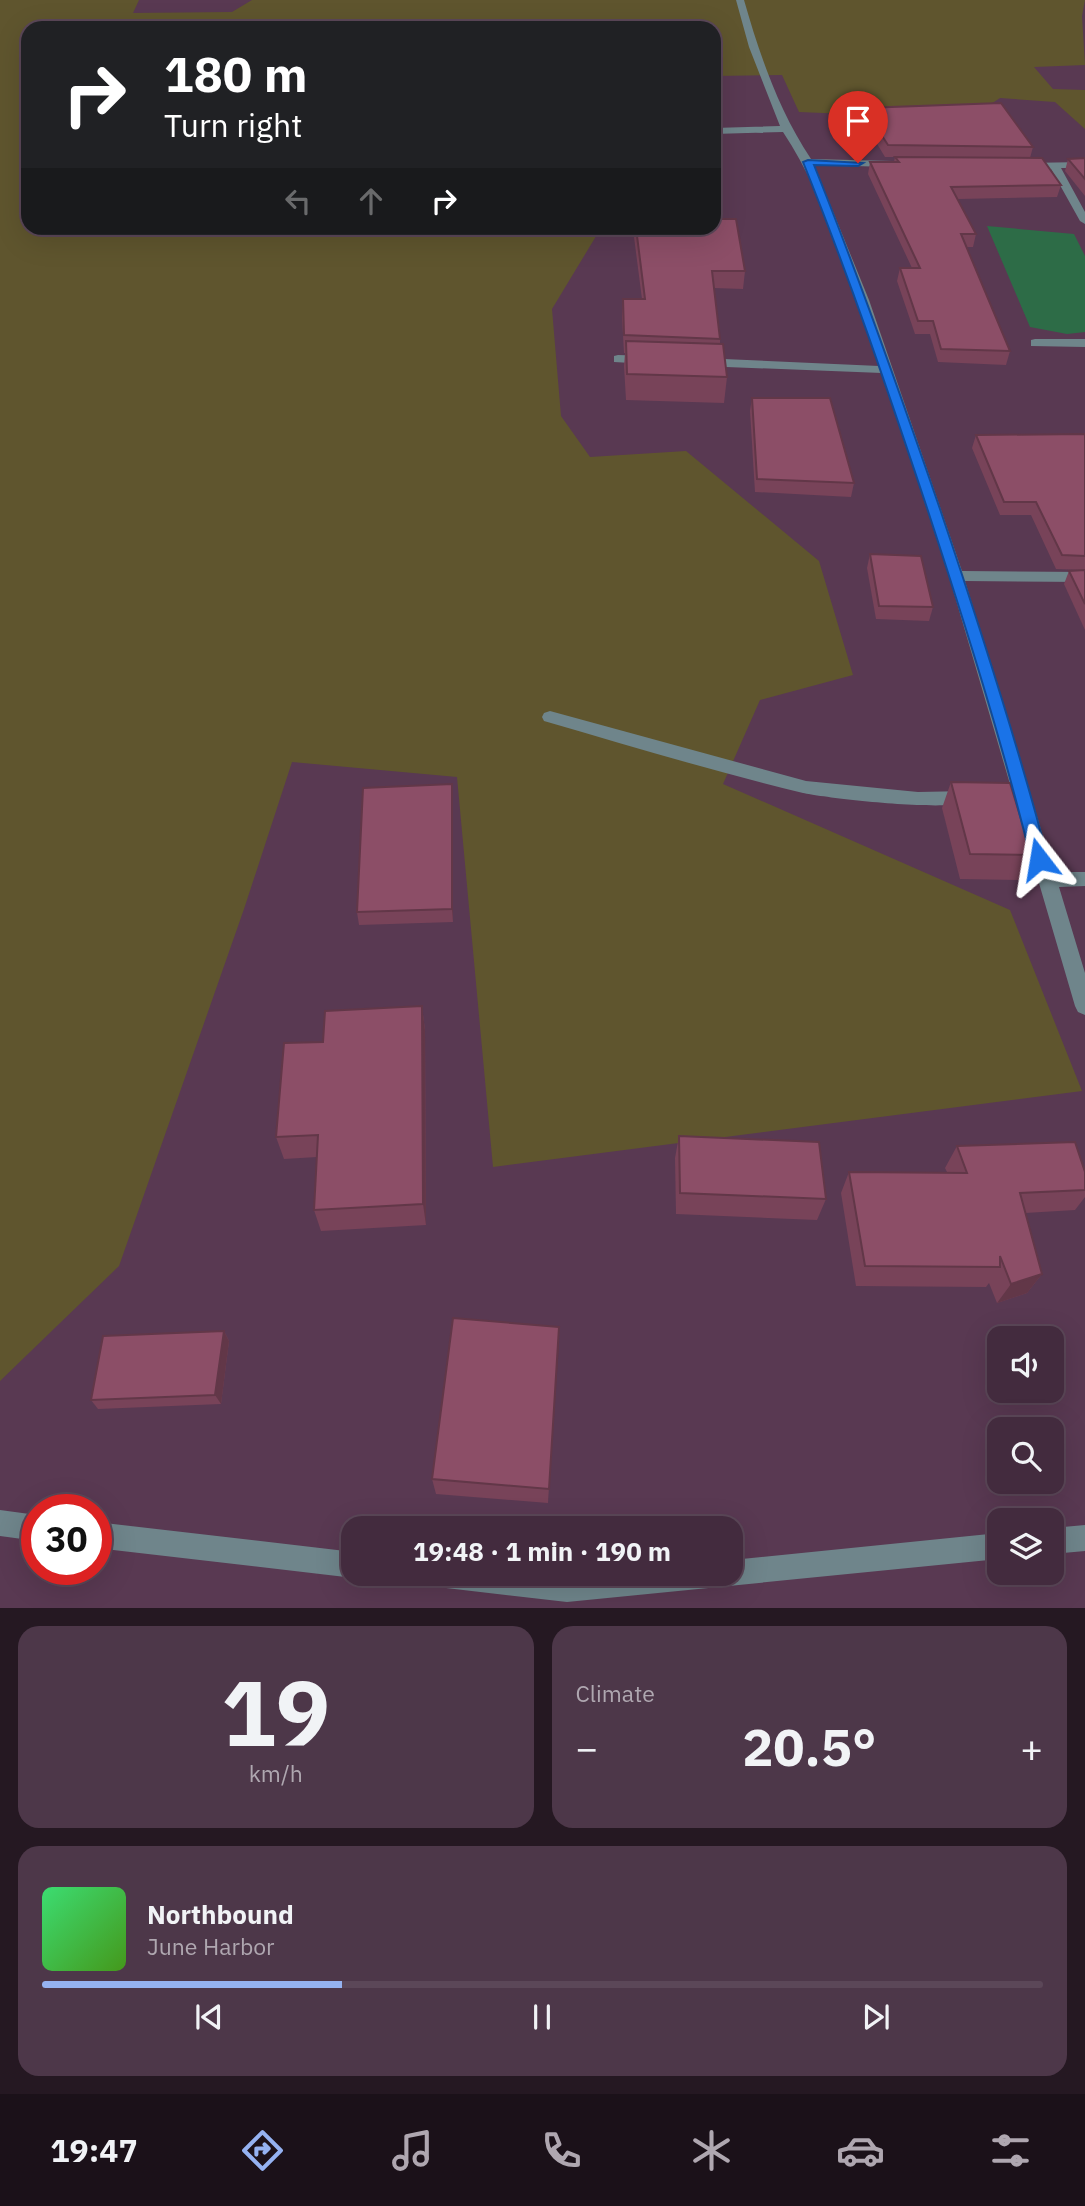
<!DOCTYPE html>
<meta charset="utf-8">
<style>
:root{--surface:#432b3e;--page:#4d3749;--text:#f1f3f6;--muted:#afa7b0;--line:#5b4758;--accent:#95b2f1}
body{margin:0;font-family:"IBM Plex Sans",sans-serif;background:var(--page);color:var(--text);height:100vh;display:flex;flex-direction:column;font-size:26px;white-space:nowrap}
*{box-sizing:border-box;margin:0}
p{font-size:23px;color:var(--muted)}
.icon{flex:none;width:38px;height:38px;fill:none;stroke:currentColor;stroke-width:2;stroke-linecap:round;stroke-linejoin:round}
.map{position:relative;height:1608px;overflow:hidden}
.sheet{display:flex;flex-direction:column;gap:18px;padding:18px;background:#251822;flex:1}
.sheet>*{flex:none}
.guide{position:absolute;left:21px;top:21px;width:700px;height:214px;border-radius:21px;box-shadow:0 7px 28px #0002,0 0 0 2px var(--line);background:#202124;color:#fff;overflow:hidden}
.controls{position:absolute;left:987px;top:1326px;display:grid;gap:14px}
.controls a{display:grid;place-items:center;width:77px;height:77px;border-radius:14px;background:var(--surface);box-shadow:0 7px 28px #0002,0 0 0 2px var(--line);font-size:35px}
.speed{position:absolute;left:21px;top:1494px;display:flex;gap:14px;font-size:35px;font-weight:700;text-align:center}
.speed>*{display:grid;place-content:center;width:91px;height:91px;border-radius:50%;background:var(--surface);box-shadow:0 7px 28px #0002,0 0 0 2px var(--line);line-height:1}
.speed .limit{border:10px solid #d22;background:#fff;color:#111}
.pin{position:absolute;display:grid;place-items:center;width:60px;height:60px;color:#fff;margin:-72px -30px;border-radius:50% 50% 50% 0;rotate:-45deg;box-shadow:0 0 7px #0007}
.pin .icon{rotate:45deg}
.me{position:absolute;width:77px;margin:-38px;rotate:346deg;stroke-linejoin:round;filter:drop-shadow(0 0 5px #0008)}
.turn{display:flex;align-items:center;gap:24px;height:147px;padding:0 28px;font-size:32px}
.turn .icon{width:91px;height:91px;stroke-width:2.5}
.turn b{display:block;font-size:49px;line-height:60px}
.lanes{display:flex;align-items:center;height:66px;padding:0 28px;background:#0003;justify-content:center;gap:35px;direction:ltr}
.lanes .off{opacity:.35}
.big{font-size:52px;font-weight:800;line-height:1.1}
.sheet .card{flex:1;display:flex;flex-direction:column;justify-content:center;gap:10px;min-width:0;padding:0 24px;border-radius:21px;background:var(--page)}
.sheet .dial{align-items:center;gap:0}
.dial b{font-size:91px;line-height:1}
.song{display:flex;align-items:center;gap:21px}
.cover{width:84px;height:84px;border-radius:10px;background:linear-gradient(135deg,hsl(140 70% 55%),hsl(100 70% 35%))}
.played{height:7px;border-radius:4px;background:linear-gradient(90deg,var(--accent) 30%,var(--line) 30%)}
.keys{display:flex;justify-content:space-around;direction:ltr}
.heat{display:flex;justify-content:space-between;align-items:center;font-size:38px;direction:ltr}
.sheet .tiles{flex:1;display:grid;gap:18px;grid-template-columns:1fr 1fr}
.card:last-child{grid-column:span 2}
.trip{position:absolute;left:341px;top:1516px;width:402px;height:70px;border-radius:21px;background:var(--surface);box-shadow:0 7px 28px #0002,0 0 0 2px var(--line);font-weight:800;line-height:70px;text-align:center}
.menu{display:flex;height:112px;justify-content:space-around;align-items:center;background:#1b1119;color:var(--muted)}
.menu .icon{width:49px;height:49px}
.menu .active{color:var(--accent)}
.menu b{font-size:32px;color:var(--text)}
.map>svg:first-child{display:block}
.green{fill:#5f552e}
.water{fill:#2d6c47}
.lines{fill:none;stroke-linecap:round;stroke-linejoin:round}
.minor{fill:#6f858b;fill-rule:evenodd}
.wall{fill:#784359}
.shaded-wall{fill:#623748}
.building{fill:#8c4e67;stroke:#623748;stroke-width:2}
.route{fill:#1a73e8;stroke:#114b97;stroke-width:2}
</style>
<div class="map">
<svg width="1085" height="1608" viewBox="0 0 1085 1608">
<rect width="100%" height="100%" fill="#593952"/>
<path class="green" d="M0 0H139L133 13 232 12 252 0H1085L1082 16 1085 65 1034 67 1053 89 1085 90V129L1055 102 1000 98 968 119 799 112 782 75 714 76V28H28V228H601L552 309 561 416 590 457 686 451 819 561 853 675 760 700 723 784 1010 910 1082 1091 493 1167 457 777 292 762 244 909 119 1266 0 1381Z"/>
<path class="water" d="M987 226 1074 234 1085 256V332L1067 334 1030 327Z"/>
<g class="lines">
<g class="minor">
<path d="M736 0H744C760 56 779 111 811 159L892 161 897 164 892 167 814 165 869 300 962 571 1085 572V582L965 581 1054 872H1085V886L1059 887 1085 973V1015L1078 1012 1075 1006 949 576 882 373 701 366 695 362 701 358 879 366C855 292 826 196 783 132L714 134V128L780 126 749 47Z"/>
<path d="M1085 162V168H1061L1085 212V224L1080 221 1051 169H1025L1020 166 1025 163Z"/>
<path d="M1035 339H1085V347L1031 346V340Z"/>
<path d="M618 355 649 356 655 360 649 364 614 362V356Z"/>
<path d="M550 711 806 781 918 792 968 791 977 798C967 815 826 798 803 793 716 772 630 746 544 721L542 717 544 713Z"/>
<path d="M0 1510 37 1515V1541L0 1536Z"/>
<path d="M96 1522 354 1552V1573H364L354 1578 96 1548Z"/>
<path d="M1085 1525V1551L1052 1554V1528Z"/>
<path d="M999 1533V1559L567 1602 429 1586 420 1582 416 1573 567 1576 732 1573V1560Z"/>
</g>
</g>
<g class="wall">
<path d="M864 108 1033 147 1030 158 1061 185 1057 197 958 199 976 234 973 247H966L1010 351 1006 365 938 362 930 334H915L897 281 900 268H912L868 174 870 162H894L895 157H885L862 119Z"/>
<path d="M1085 158V196L1065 171 1068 159Z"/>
<path d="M635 228H714L745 271 743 289 714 288 720 339V344L727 377 724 403 626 400 624 366 625 353H624L622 317 623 299H642L634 237Z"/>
<path d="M752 398 854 483 851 497 755 492 750 411Z"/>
<path d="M1085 434V570L1056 569 1031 515H1000L972 448 976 435Z"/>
<path d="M870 554 933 607 929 621 876 619 867 568Z"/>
<path d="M1085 570V630L1064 584 1069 571Z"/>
<path d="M951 782 1032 855 1021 880 960 879 942 808Z"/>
<path d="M453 798V922L359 925 357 912Z"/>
<path d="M422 1006 425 1030 426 1225 321 1231 314 1210 317 1157 284 1159 276 1137 323 1042Z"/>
<path d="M679 1136 826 1199 817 1220 676 1214 675 1158Z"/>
<path d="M957 1146 1085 1172V1197L1075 1210 1025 1213 1042 1274 1027 1293 997 1303 989 1283 986 1287 856 1286 841 1193 849 1172H947L945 1168Z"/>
<path d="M559 1327 548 1503 436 1494 432 1479Z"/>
<path d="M224 1331 229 1341 221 1404 98 1409 91 1400Z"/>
</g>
<g class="shaded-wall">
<path d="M452 784 453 798V922L452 909Z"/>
<path d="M422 1006 425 1030 426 1225 423 1204Z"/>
<path d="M1042 1274 1027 1293 997 1303 1011 1284Z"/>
<path d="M559 1327V1345L548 1503 549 1489Z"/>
<path d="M224 1331 229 1341 221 1404 215 1395Z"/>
</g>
<g class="building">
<path d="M1001 103 1033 147 888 145 864 108Z"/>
<path d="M895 157 1042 158 1061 185 951 187 976 234H961L1010 351 941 349 933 321H918L900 268H920L870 162H899Z"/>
<path d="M1085 158V179L1068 159Z"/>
<path d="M714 219H736L745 271H712L720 339 624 335 623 299H645L636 228H714Z"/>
<path d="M626 341 723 344 727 377 627 374Z"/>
<path d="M752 398H830L854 483 757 479Z"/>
<path d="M1085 434V556L1062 555 1036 502H1004L976 435Z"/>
<path d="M870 554 921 556 933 607 879 606Z"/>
<path d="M1085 570V604L1069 571Z"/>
<path d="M951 782 1010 783 1032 855 970 854Z"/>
<path d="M452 784V909L357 912 363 788Z"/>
<path d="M422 1006 423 1204 314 1210 318 1135 276 1137 284 1043 323 1042 325 1011Z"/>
<path d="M679 1136 819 1142 826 1199 680 1193Z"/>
<path d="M1075 1142 1085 1172V1190L1020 1193 1042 1274 1011 1284 1000 1256V1267L865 1266 849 1172 967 1173 957 1146Z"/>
<path d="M453 1318 559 1327 549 1489 432 1479Z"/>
<path d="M224 1331 215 1395 91 1400 103 1336Z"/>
</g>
<path class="route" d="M808 160 863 163 858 166 814 165C860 279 900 393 940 509 979 624 1017 741 1048 859L1045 864 1039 866 1031 859C1002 741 965 624 927 508 888 391 849 276 803 162Z"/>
</svg>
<div class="controls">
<a><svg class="icon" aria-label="sound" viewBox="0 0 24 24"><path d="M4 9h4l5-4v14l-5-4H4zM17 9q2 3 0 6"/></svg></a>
<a><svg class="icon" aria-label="search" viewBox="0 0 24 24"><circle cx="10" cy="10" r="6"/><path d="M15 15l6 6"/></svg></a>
<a><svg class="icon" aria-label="layers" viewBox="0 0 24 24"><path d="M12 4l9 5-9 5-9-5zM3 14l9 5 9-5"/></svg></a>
</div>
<div class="speed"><div class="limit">30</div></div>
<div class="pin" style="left:858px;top:163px;background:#d93025"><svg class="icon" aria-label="arrive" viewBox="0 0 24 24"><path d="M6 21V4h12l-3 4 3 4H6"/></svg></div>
<svg class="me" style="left:1039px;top:859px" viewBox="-20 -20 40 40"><path d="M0-17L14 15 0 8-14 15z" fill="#1a73e8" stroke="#fff" stroke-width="4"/></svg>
<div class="trip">19:48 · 1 min · 190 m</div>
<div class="guide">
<div class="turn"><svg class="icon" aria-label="right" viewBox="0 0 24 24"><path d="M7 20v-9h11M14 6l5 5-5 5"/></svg><div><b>180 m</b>Turn right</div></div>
<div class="lanes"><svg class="icon off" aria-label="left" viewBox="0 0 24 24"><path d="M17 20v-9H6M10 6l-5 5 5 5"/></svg><svg class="icon off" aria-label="ahead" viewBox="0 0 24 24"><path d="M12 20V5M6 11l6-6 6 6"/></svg><svg class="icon" aria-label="right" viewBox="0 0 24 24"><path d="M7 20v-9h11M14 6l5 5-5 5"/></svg></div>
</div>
</div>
<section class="sheet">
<div class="tiles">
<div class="card dial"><b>19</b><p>km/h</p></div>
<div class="card"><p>Climate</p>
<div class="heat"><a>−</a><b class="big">20.5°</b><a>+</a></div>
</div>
<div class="card">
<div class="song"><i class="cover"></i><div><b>Northbound</b><p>June Harbor</p></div></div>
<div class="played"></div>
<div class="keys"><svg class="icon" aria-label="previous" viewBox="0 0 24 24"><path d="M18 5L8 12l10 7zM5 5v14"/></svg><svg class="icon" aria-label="pause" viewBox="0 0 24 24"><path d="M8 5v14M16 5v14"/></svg><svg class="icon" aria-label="next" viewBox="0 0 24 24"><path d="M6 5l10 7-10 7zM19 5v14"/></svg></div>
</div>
</div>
</section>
<nav class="menu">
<b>19:47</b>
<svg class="icon active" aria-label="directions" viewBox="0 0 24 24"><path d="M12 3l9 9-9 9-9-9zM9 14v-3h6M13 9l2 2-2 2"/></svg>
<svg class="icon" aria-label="music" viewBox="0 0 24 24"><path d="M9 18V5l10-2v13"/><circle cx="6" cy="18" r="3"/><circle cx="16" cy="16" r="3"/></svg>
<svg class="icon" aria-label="phone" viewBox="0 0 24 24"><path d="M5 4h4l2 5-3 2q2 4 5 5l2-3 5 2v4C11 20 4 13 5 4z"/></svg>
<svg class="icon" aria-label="climate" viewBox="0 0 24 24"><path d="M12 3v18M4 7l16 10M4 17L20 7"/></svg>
<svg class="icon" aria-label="car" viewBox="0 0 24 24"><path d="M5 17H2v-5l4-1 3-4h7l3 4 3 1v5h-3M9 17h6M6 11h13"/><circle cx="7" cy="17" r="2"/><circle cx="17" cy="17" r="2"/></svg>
<svg class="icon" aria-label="filters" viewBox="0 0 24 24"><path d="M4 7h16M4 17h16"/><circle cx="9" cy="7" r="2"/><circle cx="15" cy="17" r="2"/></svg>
</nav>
